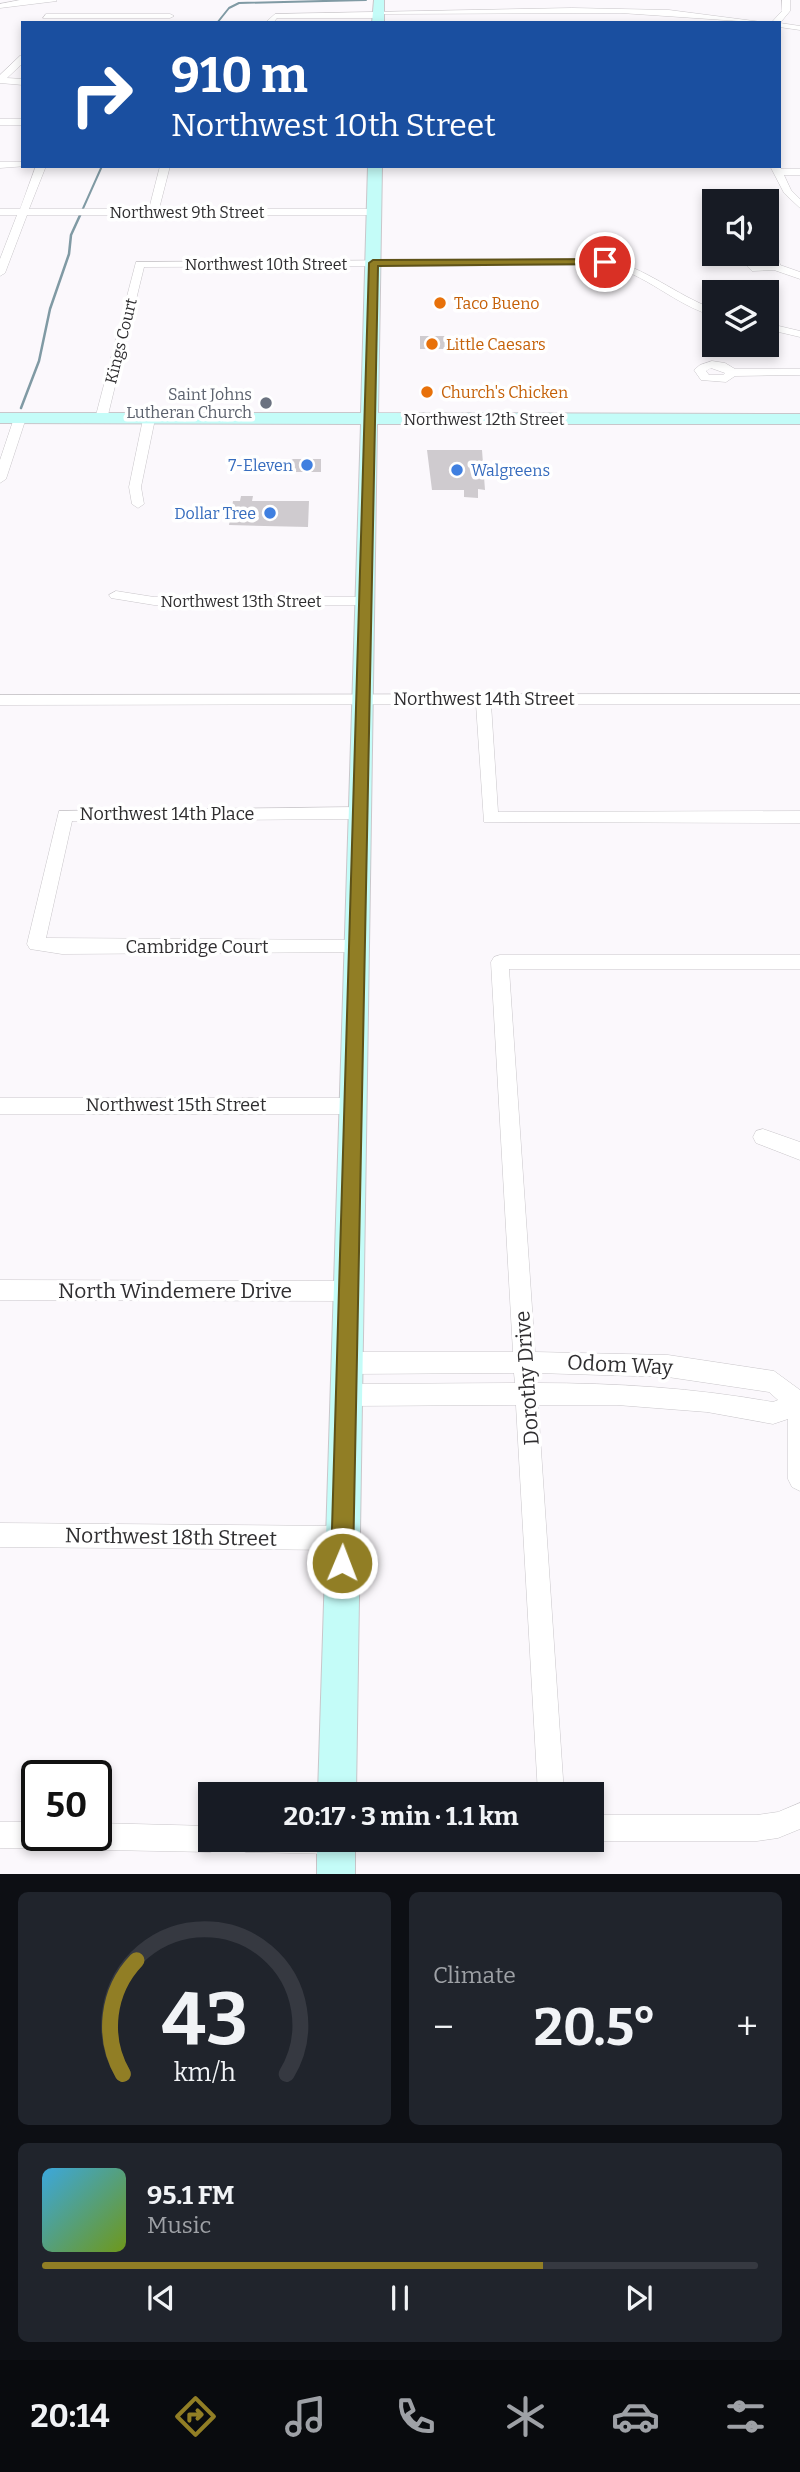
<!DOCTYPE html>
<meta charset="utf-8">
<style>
:root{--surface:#171b24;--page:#20242c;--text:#f1f3f6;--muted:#9ea1a6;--line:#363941;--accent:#917e25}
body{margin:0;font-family:Bitter,serif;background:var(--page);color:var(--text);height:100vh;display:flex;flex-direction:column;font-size:26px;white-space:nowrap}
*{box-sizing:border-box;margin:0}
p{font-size:23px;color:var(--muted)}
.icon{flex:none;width:38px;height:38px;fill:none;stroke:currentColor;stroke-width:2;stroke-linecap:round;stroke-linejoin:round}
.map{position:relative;height:1874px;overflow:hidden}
.panel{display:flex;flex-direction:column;gap:18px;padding:18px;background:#0d0f14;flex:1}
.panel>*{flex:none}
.guide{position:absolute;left:21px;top:21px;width:760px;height:147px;border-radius:0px;box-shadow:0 4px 10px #0003;background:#1a4fa0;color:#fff;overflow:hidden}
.fabs{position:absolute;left:702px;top:189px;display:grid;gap:14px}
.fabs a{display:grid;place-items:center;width:77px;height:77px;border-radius:0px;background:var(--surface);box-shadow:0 4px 10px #0003;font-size:35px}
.speed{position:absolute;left:21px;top:1760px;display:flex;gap:14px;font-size:35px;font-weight:700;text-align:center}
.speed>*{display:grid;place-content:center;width:91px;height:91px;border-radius:50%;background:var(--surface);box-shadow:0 4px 10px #0003;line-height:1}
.speed .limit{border:4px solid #111;border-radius:10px;background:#fff;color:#111}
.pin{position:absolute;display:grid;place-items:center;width:60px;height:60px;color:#fff;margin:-30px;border:4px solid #fff;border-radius:50%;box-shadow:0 2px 7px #0007}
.me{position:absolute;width:77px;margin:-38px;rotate:1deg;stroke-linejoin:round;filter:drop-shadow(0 0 5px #0008)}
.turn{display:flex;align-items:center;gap:24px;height:147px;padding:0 35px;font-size:32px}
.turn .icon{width:91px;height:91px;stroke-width:2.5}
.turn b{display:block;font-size:49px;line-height:60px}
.big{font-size:52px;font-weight:700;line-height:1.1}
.panel .card{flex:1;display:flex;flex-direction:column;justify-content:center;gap:10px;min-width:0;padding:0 24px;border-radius:10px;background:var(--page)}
.panel .dial{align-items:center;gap:0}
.dial svg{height:182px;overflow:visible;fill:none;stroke:var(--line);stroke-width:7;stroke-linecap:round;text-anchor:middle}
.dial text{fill:var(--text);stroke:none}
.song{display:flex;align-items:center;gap:21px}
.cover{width:84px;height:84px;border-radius:10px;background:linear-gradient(135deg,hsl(200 70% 55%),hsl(80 70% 35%))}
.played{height:7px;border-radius:4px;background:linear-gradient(90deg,var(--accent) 70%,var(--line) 70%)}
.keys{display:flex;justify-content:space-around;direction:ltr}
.heat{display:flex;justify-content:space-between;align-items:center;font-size:38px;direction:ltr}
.panel .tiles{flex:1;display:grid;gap:18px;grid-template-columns:1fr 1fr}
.card:last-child{grid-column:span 2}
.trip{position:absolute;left:198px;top:1782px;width:406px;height:70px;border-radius:0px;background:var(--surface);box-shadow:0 4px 10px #0003;font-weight:700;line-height:70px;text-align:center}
.dock{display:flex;height:112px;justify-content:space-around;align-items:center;background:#090b0e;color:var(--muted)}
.dock .icon{width:49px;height:49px}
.dock .on{color:var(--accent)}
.dock b{font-size:32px;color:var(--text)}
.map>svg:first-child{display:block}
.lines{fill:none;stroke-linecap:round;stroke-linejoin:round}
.stream-far1{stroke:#809aa4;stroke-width:2}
.stream{stroke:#809aa4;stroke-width:2.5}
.building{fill:#cfcbcf}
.minor-casing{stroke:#c9c6ca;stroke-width:1}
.secondary-casing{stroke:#c9c6ca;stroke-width:2}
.minor{fill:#fff;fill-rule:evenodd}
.secondary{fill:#c4fcf8;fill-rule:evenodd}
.route{fill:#917e25;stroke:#5e5218;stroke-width:2}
.food-dot{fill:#e8710a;stroke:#fff;stroke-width:2.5}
.worship-dot{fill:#6b7280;stroke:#fff;stroke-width:2.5}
.shop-dot{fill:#3f7fe0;stroke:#fff;stroke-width:2.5}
.labels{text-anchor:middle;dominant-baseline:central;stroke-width:7;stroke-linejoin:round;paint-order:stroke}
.far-street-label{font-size:16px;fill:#2f2e30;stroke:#fff}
.far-food-label{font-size:16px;fill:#c56008;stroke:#fff;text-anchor:start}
.far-worship-label{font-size:16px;fill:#5b616d;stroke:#fff;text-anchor:end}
.far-shop-label{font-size:16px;fill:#366cbe;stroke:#fff;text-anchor:end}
.street-label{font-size:18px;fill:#2f2e30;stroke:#fff}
.near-street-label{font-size:21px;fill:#2f2e30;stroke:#fff}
</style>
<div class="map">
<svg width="800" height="1874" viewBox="0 0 800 1874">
<rect width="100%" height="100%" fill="#fbf8fc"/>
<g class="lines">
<g class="stream-far1">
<path d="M217 23 229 8 239 3 366 0"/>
<path d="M81 213 102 166"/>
</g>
<path class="stream" d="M21 408 39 361 50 309 69 254 71 235 82 211"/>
</g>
<g class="building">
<rect x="420" y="336" width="25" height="13"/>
<path d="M427 450H482L485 490 478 489V498L464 497V490H432Z"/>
<path d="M293 459H321V472H289L290 461Z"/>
<path d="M241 496H253L252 501H309L308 527 229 525 233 501H240Z"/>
</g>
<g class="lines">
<g class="minor-casing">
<g id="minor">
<path d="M20 0H56L57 1 0 8V4Z"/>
<path d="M782 0H790V11L780 23 800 26V30L779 27V23H771L782 11Z"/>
<path d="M572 8 669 10 769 23 621 13 381 14 378 18H277L273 23H265L275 14Z"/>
<path d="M46 14H170L174 16 170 18H43Z"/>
<path d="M20 56H23V63L7 78 23 79V85L0 83V75Z"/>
<rect x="0" y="119" width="23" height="6"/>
<path d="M0 162H23V166H27L0 168Z"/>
<path d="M779 165 781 169H800V175H784L791 190 800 199V208L784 193 770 166Z"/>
<path d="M36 166H46L29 209H149L160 166H170L159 209H374L379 212 374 215H27L5 273 0 276V259L17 215H0V209H20Z"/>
<path d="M765 255 779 260 780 265 800 272V279L774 270 752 271 743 262 751 256ZM758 261 770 264 758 266 754 262Z"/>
<path d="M605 259C646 267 675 295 714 309V316C674 305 646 273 605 265L144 267 107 419 101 423 95 419 136 262Z"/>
<path d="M766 323 800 331V337L766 329Z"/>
<path d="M712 361 725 363 735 369H800V375L735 376 726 382 701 380 694 370 700 365ZM711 368 725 373 723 375H709L706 371Z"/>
<path d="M20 414 26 418 6 479 0 483V460L14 418Z"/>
<path d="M149 415 155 419 141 487 144 504 138 508 132 504 129 487 143 419Z"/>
<path d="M116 591 154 597H366L373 601 366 605H154L111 598 109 595Z"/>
<path d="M800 694V704H491L498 812 800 811V823L484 822 476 704 0 705V695Z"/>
<path d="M360 807 368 813 360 819 72 821 46 938 357 940 363 942 366 947 363 952 62 954 30 949 27 944 59 811Z"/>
<path d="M500 955H800V969H509L535 1352 668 1355 774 1371 800 1390V1491L792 1487 788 1479V1419L773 1424 707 1412 617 1405H538L564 1794H538L516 1405 346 1406 338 1403 335 1395 338 1387 346 1384 515 1383 514 1373 347 1374 339 1370 336 1363 339 1356 347 1352H513L491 962 494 957ZM536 1373 668 1377 769 1392 778 1400 773 1402C694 1388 617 1383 537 1383Z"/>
<path d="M0 1098H353L360 1100 363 1106 360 1112 353 1114H0Z"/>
<path d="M763 1129 800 1142V1160L756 1143 753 1137 756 1131Z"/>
<path d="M0 1280 349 1281 357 1284 360 1291 357 1298 349 1301 0 1300Z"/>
<path d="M0 1523 343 1526 351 1530 355 1538 351 1546 343 1550 0 1547Z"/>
<path d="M800 1803V1829L778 1838 757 1841H592L587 1839H592V1815H757L778 1812Z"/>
<path d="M0 1822H37V1836H96V1823L210 1826V1839H223L220 1849 210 1852 0 1848Z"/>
<path d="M233 1839H349V1841L346 1851 336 1854 246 1852 236 1849Z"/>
</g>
</g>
<g class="secondary-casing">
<g id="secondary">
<path d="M374 0H384V23H372Z"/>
<path d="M368 166H382L378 413 800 414V424H377L356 1794H318L361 424 0 423V413H361Z"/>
<rect x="317" y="1839" width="38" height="35"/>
</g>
</g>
<use href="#minor" class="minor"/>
<use href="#secondary" class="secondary"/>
</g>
<path class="route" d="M605 259 610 262 609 264 378 266 353 1563 350 1571 342 1574 335 1571 331 1563 369 263 373 260Z"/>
<g class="food-dot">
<circle cx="440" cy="303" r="7"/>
<circle cx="432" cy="344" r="7"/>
<circle cx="427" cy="392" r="7"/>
</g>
<circle class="worship-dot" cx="266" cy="403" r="7"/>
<g class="shop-dot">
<circle cx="307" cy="465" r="7"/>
<circle cx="457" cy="470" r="7"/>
<circle cx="270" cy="513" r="7"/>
</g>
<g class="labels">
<g class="far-street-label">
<text x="187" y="212">Northwest 9th Street</text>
<text x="266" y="264">Northwest 10th Street</text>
<text transform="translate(121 341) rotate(-76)">Kings Court</text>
<text x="484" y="419">Northwest 12th Street</text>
<text x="241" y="601">Northwest 13th Street</text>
</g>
<g class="far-food-label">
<text x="454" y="303">Taco Bueno</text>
<text x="446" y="344">Little Caesars</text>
<text x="441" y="392">Church's Chicken</text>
</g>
<g class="far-worship-label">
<text x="252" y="394">Saint Johns<tspan x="252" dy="18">Lutheran Church</tspan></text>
</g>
<g class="far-shop-label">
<text x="293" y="465">7-Eleven</text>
<text x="471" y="470" text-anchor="start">Walgreens</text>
<text x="256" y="513">Dollar Tree</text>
</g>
<g class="street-label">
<text x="484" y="699">Northwest 14th Street</text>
<text x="167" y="814">Northwest 14th Place</text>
<text x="197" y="947">Cambridge Court</text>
<text x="176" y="1105">Northwest 15th Street</text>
</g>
<g class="near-street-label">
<text x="175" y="1291">North Windemere Drive</text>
<text transform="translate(620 1365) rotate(3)">Odom Way</text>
<text transform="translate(527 1378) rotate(-94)">Dorothy Drive</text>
<text transform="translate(171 1537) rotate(1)">Northwest 18th Street</text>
</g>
</g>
</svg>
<div class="fabs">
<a><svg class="icon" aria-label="sound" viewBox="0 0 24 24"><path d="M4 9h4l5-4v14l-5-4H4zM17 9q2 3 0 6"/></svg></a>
<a><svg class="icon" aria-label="layers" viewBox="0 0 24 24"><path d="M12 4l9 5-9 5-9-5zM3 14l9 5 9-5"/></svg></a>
</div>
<div class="speed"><div class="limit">50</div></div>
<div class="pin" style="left:605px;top:262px;background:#d93025"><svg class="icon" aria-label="arrive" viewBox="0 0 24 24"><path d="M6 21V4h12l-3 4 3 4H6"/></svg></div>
<svg class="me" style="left:342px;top:1563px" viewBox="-20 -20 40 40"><circle r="17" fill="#917e25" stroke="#fff" stroke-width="3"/><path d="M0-11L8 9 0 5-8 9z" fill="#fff"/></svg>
<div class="trip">20:17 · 3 min · 1.1 km</div>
<div class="guide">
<div class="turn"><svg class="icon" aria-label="right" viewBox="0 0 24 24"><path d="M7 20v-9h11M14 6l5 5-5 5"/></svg><div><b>910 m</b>Northwest 10th Street</div></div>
</div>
</div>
<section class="panel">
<div class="tiles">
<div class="card dial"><svg viewBox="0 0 100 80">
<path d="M14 69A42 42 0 1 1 86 69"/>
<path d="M14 69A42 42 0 0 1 20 19" stroke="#917e25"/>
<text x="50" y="56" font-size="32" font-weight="700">43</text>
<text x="50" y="72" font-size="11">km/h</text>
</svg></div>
<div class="card"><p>Climate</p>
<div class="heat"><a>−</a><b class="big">20.5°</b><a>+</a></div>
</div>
<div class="card">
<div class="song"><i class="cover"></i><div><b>95.1 FM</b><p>Music</p></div></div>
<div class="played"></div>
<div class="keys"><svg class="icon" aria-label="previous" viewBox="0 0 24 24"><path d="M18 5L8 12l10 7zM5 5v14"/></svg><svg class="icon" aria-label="pause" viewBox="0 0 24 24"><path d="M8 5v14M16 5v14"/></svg><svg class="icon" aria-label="next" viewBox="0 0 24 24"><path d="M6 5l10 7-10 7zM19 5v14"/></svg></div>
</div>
</div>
</section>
<nav class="dock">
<b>20:14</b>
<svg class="icon on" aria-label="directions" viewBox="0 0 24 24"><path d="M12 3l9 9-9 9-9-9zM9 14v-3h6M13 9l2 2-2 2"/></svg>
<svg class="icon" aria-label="music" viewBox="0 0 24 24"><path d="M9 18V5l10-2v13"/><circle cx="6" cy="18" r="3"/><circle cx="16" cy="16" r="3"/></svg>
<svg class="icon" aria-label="phone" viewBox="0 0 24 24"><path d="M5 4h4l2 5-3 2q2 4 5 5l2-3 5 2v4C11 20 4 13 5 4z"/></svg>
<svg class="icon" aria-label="climate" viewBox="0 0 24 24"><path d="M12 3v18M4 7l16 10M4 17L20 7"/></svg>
<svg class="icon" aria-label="car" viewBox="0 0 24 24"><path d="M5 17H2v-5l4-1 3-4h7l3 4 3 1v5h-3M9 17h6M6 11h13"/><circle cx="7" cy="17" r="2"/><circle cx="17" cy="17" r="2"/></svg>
<svg class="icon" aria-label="filters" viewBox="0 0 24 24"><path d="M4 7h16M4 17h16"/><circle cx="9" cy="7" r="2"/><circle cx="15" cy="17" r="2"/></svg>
</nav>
